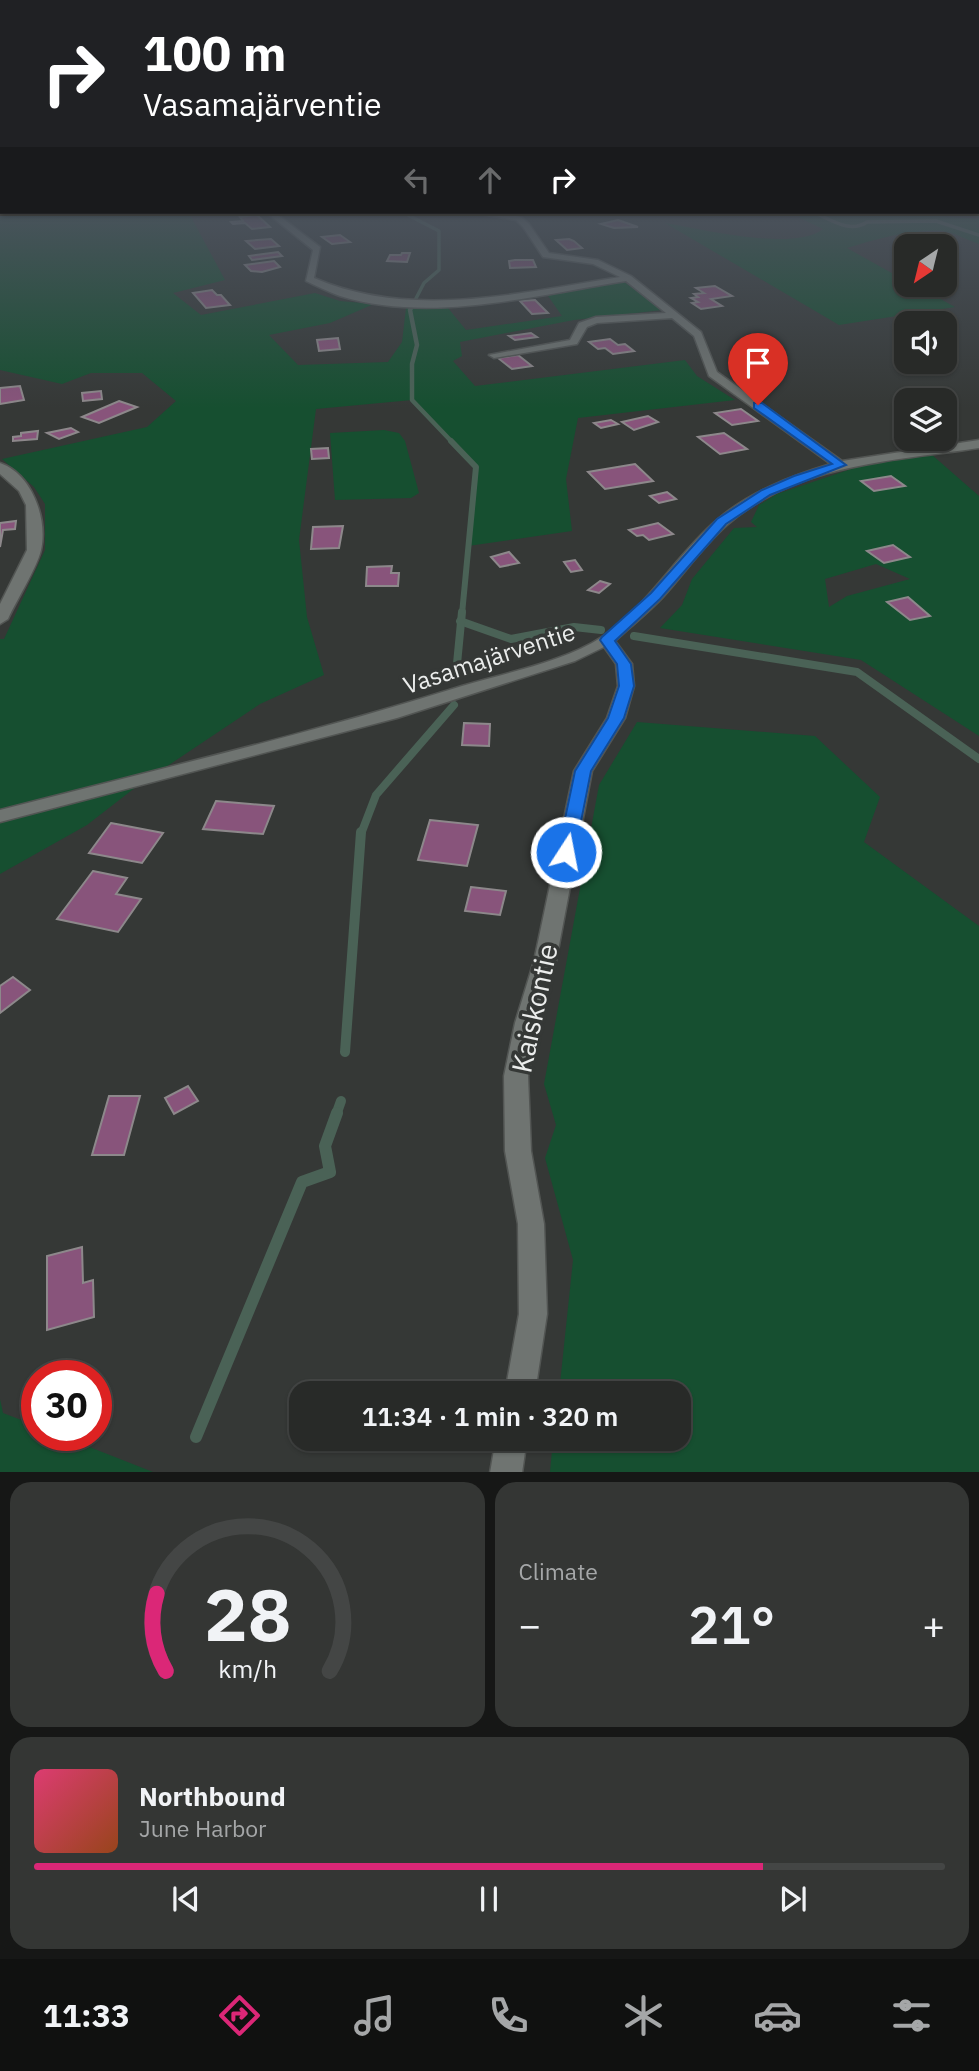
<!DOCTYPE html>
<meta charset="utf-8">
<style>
:root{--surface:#282a28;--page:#343634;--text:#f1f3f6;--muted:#a5a7a8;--line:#444645;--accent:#db2777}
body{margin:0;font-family:"IBM Plex Sans",sans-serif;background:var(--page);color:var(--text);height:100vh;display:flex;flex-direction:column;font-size:26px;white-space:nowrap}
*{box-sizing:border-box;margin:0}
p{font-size:23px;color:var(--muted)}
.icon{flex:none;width:38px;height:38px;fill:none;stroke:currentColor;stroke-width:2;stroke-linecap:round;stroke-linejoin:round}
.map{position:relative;height:1472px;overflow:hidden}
.details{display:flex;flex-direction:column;gap:10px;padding:10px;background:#161716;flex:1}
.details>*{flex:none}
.top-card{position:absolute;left:0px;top:0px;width:980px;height:214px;box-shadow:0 2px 5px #0004,0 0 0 2px var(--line);background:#202124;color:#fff;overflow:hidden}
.needle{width:46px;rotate:215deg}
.buttons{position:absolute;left:894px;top:234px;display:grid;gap:14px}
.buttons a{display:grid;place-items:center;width:63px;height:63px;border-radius:14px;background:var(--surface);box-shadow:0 2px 5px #0004,0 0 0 2px var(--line);font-size:35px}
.speed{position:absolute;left:21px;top:1360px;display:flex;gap:14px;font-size:35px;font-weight:700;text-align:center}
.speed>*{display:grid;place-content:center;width:91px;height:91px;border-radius:50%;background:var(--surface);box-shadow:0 2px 5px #0004,0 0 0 2px var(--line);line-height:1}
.speed .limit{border:10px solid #d22;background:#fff;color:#111}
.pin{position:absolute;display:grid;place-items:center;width:60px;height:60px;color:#fff;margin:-72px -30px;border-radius:50% 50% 50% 0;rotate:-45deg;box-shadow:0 0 7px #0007}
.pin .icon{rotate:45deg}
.me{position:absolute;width:77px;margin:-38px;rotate:11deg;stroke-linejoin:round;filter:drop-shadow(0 0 5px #0008)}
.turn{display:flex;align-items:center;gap:24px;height:147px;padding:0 28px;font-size:32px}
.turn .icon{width:91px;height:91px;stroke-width:2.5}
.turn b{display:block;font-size:49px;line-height:60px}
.lanes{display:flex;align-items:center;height:66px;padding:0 28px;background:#0003;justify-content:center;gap:35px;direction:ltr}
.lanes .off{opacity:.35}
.big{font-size:52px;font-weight:600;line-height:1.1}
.details .widget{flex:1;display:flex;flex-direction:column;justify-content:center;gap:10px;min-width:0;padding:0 24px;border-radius:21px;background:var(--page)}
.details .dial{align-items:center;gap:0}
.dial svg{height:182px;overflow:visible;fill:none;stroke:var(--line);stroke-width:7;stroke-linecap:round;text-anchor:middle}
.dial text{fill:var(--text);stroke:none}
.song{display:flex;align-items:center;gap:21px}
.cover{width:84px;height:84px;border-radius:10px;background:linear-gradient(135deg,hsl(340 70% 55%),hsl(20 70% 35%))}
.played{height:7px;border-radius:4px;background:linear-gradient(90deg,var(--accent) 80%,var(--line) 80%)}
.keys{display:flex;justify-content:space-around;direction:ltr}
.heat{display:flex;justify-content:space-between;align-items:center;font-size:38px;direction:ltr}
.details .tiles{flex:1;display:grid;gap:10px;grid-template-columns:1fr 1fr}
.widget:last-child{grid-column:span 2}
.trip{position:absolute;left:289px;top:1381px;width:402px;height:70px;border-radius:21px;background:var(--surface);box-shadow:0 2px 5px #0004,0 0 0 2px var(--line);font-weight:600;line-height:70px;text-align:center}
.tab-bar{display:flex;height:112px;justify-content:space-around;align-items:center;background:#101110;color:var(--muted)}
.tab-bar .icon{width:49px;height:49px}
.tab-bar .active{color:var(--accent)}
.tab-bar b{font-size:32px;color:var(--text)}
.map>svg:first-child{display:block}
.green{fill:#164f30;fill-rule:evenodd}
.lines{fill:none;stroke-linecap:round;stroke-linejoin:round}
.stream-far5{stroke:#4a6256;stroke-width:3.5}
.stream-far4{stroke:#4a6256;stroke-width:4.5}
.stream-far3{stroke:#4a6256;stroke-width:6}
.stream-far2{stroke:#4a6256;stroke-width:8}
.stream-far1{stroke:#4a6256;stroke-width:10}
.stream{stroke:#4a6256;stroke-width:12}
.building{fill:#88547b;stroke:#8d888b;stroke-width:2}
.street-casing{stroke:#525553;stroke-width:3}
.street{fill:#6f7471;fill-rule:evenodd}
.route{fill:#1a73e8;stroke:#114b97;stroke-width:2}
.labels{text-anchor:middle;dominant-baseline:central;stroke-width:7;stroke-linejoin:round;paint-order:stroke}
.street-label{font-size:24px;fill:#ebedec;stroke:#353836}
.near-street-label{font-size:28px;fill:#ebedec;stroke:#353836}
</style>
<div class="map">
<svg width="979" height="1473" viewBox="0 0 979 1473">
<rect width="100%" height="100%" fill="#353836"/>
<g class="green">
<path d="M0 202 2 212H196L190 215 225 280 173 293 201 315 315 293 340 301 374 304 330 323 269 335 298 365 388 362 402 342 406 308H448L466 330 562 316 546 293 623 281 662 310 574 320 460 342 462 356 453 361 475 386 685 360 697 376 735 400 578 418 566 479 572 531 468 546 476 467 412 400 316 409 299 540 307 617 324 675 260 704 136 787 87 825 0 874V639H4L45 550V504L34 487 2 459 147 427 176 401 142 373H91L62 384 0 370Z"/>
<path d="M796 212C857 212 918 214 979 219V225L976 226 979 228V244C967 240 954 232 942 231 911 229 876 239 847 248L906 281V285H915L955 307 839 325 665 223C701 229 794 252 823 229L800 218Z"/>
<path d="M384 430 399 433 405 441 419 493 411 498 335 500 330 433Z"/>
<path d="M931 454 979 496V736L861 660 660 628 682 605 692 579 734 528 757 527 751 522 759 505 777 494 857 467ZM876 564 910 579 847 596 829 607 825 579Z"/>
<path d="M637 722 815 736 880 797 864 842 979 926V1472H550L553 1439 679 1438V1393H559L573 1260 545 1158 556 1125 544 1084 599 785Z"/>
<path d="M0 1399 3 1413 37 1426V1435H59L153 1472H0Z"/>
</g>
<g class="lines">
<g class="stream-far5">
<path d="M402 212 439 231V270L424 283 411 308"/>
<path d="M813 212C830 219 850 234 867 222L936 221 979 235"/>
</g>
<path class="stream-far4" d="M412 306 410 310 417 345 412 364V400L452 442"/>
<path class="stream-far3" d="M451 441 476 467 462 614"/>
<g class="stream-far2">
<path d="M460 621 511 639 574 627 601 630"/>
<path d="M634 636 857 672 979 759"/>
<path d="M456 674 462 612"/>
<path d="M361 834 376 795 454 705"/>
</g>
<g class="stream-far1">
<path d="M345 1052 361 832"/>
<path d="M336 1115 341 1101"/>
</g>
<path class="stream" d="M196 1437 302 1182 330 1172 325 1146 337 1113"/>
</g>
<g class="building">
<path d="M257 215 270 227 252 229 245 223 233 224 231 222 243 221 240 217Z"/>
<path d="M618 220 638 227 614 228 601 224Z"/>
<path d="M340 235 350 242 332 244 322 237Z"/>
<path d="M271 239 279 246 255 249 246 241Z"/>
<path d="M569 239 574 241 582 248 567 250 556 240Z"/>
<path d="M278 252 282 256 252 260 249 256Z"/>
<path d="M402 253H410L407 262 387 261 390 255H401Z"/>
<path d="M515 260H533L536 267 510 268 509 261Z"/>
<path d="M274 261 280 267 262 272 251 271 245 265Z"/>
<path d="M715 286 732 296 711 299 722 306 701 309 692 303 698 302 691 298 698 297 694 294 704 293 696 288Z"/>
<path d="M212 290 217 295H221L230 305 206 308 193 293Z"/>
<path d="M535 300 548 313 532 314 520 301Z"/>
<path d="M531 333 537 337 515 340 509 336Z"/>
<path d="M338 338 340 349 319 351 317 340Z"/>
<path d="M610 339 618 345 625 344 634 351 613 354 605 348 598 349 589 342Z"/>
<path d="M518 355 532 366 512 369 498 358Z"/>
<path d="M20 386 24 400 0 404V388Z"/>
<path d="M101 391 102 399 83 401 82 393Z"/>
<path d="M119 401 137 407 99 423 82 417Z"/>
<path d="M741 409 758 421 732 425 715 413Z"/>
<path d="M648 416 658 422 634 430 622 422Z"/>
<path d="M611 420 618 424 601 428 594 423Z"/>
<path d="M71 428 78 432 59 439 47 433Z"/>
<path d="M38 431 37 439 13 441V437L21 436V433Z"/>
<path d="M724 433 747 449 720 454 698 437Z"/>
<path d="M328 448 329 458 312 459 311 449Z"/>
<path d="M635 464 653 481 605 489 588 472Z"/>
<path d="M891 476 905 486 874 491 861 481Z"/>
<path d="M667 492 676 499 659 503 650 496Z"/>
<path d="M16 521 15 529 3 530 0 547V523Z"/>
<path d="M658 523 673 534 649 540 643 535 637 536 629 530Z"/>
<path d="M343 526 339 548 311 549 313 527Z"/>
<path d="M893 545 910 557 884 563 867 551Z"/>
<path d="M509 552 519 563 500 567 491 557Z"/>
<path d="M575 560 582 570 571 572 564 562Z"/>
<path d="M392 566 391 573H399L398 586H366L367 567Z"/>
<path d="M600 581 610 584 599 593 588 590Z"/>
<path d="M908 597 930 616 910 620 887 602Z"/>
<path d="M464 723 490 724 489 746 462 745Z"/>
<path d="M216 801 274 806 263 834 203 829Z"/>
<path d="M430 820 478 825 467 866 418 860Z"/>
<path d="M111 823 163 833 142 863 89 853Z"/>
<path d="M93 871 127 878 116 894 141 899 118 932 57 919Z"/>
<path d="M471 887 506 891 500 915 465 911Z"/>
<path d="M13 977 30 990 0 1013V986Z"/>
<path d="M188 1086 198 1101 174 1114 165 1098Z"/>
<path d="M109 1096H140L124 1155H92Z"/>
<path d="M82 1247 83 1283 93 1280 94 1317 47 1330V1256Z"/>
</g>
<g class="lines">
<g class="street-casing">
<g id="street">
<path d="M266 212H274L320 247 314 278C411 320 518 293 620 277L593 264 543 257 523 227 516 220 469 212H499L521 217 529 224 549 253 598 260 631 276 701 332 717 372 842 461 979 440V448C893 461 796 464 727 525 703 546 684 574 663 597 648 613 631 626 615 641L632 664 634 686 625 718 592 771 556 961 537 1023 528 1076 531 1151 544 1224 547 1314 535 1393H505L519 1314 518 1224 505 1151 504 1076 515 1023 534 961 574 771 607 718 618 686 616 664 604 647 575 661 397 718 0 822V810C154 770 310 734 462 686 505 673 564 662 602 637 648 606 676 555 717 520 749 492 791 476 831 464L709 376 694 336 672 318 597 323 587 327 577 344 494 358 489 355 570 340 579 323 596 317 666 313 626 281C535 295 431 324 340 296 329 292 317 286 306 281L313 250Z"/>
<path d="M0 463C32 474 48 519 41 550 37 568 16 601 8 619L0 624V604L27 550 26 505 19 491 0 474Z"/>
<path d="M496 1438H527L522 1473H490Z"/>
</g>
</g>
<use href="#street" class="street"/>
</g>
<linearGradient id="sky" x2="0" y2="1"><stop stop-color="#1d1f1e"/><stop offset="0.5" stop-color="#4b535d"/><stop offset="1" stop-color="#4b535d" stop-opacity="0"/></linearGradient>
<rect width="979" height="408" fill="url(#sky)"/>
<path class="route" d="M754 403H762L846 465 770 495 726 524 660 599 615 641 631 664 634 686 624 718 591 771 575 852 573 857H560L558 852 575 771 608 718 619 686 617 664 600 640 602 637 651 593 717 519 762 490 794 476 832 464 754 408Z"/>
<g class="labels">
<g class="street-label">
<text transform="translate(489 658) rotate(-18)">Vasamajärventie</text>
</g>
<g class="near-street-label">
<text transform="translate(534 1008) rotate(-78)">Kaiskontie</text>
</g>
</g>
</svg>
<div class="buttons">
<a><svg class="needle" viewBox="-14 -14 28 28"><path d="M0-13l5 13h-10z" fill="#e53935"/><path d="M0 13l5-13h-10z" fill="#a5a7a8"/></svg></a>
<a><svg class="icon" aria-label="sound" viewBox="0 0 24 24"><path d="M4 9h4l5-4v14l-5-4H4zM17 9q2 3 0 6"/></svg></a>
<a><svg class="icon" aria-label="layers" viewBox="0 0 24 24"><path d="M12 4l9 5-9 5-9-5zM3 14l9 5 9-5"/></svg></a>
</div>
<div class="speed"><div class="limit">30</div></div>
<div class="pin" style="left:758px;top:405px;background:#d93025"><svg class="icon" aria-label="arrive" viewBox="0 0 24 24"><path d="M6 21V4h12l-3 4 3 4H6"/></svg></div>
<svg class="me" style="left:566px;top:852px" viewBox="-20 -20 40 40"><circle r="17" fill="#1a73e8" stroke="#fff" stroke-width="3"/><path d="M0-11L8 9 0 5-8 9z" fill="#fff"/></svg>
<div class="trip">11:34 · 1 min · 320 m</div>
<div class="top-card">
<div class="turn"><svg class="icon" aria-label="right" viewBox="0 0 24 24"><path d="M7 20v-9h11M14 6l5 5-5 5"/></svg><div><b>100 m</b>Vasamajärventie</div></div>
<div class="lanes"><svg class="icon off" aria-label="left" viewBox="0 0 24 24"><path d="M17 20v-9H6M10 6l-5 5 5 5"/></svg><svg class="icon off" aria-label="ahead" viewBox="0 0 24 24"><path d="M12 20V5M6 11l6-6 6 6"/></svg><svg class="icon" aria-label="right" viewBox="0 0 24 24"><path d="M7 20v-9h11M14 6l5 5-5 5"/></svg></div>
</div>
</div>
<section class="details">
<div class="tiles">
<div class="widget dial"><svg viewBox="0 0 100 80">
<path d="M14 69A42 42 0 1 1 86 69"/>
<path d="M14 69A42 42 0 0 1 10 35" stroke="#db2777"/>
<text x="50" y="56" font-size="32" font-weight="700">28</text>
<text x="50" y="72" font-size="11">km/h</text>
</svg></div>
<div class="widget"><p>Climate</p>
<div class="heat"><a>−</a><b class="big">21°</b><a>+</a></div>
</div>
<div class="widget">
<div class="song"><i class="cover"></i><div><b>Northbound</b><p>June Harbor</p></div></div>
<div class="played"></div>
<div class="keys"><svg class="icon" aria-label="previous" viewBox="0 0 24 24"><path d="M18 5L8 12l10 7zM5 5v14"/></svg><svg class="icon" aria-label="pause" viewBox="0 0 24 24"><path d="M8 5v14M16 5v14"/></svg><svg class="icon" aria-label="next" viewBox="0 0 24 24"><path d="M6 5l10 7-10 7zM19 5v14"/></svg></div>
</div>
</div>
</section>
<nav class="tab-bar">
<b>11:33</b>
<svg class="icon active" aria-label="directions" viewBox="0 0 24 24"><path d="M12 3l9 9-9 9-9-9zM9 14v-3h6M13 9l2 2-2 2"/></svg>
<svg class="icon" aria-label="music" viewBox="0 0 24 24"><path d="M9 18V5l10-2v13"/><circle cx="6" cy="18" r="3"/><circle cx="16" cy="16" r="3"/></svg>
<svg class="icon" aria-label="phone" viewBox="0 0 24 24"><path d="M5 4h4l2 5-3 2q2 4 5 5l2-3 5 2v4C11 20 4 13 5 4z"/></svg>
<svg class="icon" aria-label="climate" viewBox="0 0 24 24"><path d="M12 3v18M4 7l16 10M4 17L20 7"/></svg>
<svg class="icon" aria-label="car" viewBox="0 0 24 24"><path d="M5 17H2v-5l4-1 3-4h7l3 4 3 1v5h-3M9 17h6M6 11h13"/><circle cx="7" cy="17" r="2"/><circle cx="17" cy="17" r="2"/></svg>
<svg class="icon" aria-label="filters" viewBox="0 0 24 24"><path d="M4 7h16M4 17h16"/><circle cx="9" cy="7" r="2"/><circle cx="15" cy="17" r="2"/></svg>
</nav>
